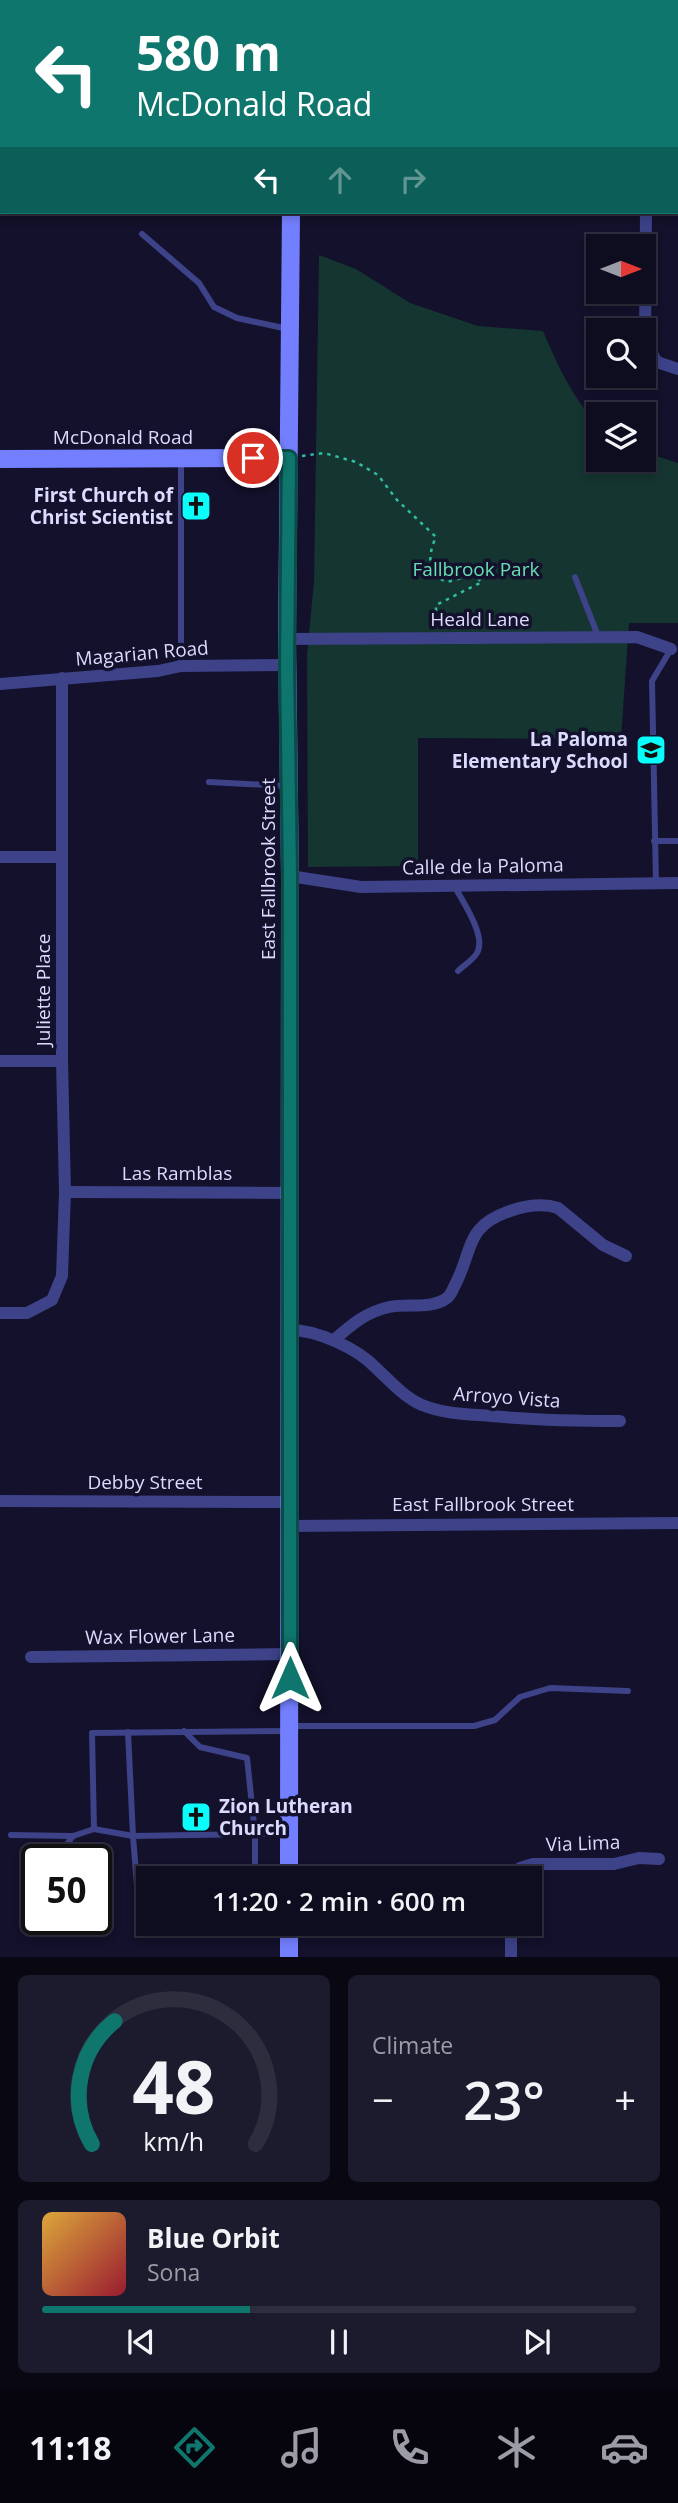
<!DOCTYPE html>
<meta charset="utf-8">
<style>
:root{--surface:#0e0d20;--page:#1c1b2d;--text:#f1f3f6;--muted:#9b9ca5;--line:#2e2d3e;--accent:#0f766e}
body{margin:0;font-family:"Open Sans",sans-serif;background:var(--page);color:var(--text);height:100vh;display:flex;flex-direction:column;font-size:26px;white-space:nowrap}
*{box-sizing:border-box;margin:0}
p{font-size:23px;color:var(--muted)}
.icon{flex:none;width:38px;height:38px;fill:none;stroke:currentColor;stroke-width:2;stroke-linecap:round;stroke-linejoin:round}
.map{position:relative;height:1957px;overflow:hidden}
.panel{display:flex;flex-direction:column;gap:18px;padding:18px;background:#080712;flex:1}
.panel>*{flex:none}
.guide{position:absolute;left:0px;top:0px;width:679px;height:214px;box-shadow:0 4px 10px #0003,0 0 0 2px var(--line);background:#0f766e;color:#fff;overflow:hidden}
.needle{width:46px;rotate:90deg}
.fabs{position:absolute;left:586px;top:234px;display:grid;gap:14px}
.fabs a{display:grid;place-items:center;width:70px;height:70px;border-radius:0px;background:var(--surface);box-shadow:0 4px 10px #0003,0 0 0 2px var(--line);font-size:35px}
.speed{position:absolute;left:21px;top:1844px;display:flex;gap:14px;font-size:35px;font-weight:700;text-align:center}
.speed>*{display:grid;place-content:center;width:91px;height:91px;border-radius:50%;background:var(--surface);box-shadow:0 4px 10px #0003,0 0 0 2px var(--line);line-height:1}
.speed .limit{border:4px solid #111;border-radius:10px;background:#fff;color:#111}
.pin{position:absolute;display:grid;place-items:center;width:60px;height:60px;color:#fff;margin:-30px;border:4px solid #fff;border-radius:50%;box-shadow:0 2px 7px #0007}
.me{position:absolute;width:77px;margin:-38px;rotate:0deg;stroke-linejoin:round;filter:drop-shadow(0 0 5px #0008)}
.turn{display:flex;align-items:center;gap:24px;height:147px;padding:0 21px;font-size:32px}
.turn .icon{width:91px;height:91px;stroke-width:2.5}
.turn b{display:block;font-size:49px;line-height:60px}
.lanes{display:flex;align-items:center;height:66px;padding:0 21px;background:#0003;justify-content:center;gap:35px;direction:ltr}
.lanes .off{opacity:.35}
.big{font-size:52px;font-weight:600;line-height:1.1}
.panel .tile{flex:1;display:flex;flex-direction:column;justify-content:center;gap:10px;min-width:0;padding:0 24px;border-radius:10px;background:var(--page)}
.panel .dial{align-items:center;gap:0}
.dial svg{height:182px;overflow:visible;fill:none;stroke:var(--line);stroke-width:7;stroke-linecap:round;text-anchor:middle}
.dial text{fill:var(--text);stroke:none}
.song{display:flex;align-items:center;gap:21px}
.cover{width:84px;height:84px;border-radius:10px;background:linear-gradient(135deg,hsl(40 70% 55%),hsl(350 70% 35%))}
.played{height:7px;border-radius:4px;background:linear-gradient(90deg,var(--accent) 35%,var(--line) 35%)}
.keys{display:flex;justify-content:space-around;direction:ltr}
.heat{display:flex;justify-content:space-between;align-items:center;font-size:38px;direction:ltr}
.panel .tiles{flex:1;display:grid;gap:18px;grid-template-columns:1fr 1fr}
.tile:last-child{grid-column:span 2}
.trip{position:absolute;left:136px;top:1866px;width:406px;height:70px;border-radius:0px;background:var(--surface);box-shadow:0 4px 10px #0003,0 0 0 2px var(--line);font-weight:600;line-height:70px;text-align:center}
.menu{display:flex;height:112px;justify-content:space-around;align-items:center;background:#06050d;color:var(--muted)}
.menu .icon{width:49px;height:49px}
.menu .active{color:var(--accent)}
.menu b{font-size:32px;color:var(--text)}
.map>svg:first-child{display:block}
.green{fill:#143530}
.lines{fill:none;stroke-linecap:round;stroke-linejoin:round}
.path{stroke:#31bda5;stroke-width:2.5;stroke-dasharray:3.5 5;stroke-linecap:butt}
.lane{stroke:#3d4289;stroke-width:6}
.street{stroke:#3d4289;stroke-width:12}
.secondary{stroke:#737ffe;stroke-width:18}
.route-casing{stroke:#0a4d48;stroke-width:18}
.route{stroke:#0f766e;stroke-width:12}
.labels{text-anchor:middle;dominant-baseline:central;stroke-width:7;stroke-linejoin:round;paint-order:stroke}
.street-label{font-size:19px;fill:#dbdbff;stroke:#13112b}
.poi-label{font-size:19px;font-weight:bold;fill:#dbdbff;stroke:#13112b;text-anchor:end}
.park-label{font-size:19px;fill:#66e0b4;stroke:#13112b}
</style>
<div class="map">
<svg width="678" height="1957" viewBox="0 0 678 1957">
<rect width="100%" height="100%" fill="#13112b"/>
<path class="green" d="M319 255 356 269 410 303 478 326 543 331C558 366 572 397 598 425V460H644V452L678 463V623H629L621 739 418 738V866L308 867 307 655 314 581Z"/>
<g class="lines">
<path class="path" d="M302 456 324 453 356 462 378 475 397 500 436 537C428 554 426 574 447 582L462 578 470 572 482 582 436 605V624"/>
<g class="lane">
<path d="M142 234 199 283 214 307 237 318 288 329"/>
<path d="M181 460V666"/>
<path d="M575 577 598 636"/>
<path d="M209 782 287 786"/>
<path d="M654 841H678"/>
<path d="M656 883 652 681 671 649"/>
<path d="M455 887C463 902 485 934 478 951 475 959 464 965 458 971"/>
<path d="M292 1726H474L495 1720 520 1697 550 1688 628 1691"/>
<path d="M184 1731 200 1747 247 1758 255 1834H287"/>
<path d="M94 1829 133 1836 128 1732"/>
<path d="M11 1835 73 1836 94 1829 92 1733 288 1731"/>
<path d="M55 1860 73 1836"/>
<path d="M136 1870 255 1874"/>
<path d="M149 1903 138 1898 133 1836 255 1834V1878"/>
<path d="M39 1920 40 1930"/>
<path d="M273 1923 289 1924"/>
</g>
<g class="street">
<path d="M482 0V2"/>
<path d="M661 0V2"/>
<path d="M677 27H678"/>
<path d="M646 212 645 342 657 362 678 369"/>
<path d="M287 639 637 637 671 649"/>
<path d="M0 684 158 671 181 666 287 665"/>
<path d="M0 857H62"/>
<path d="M290 876 361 887 678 883"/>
<path d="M0 1061H62"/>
<path d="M65 1192 289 1193"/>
<path d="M0 1313H27L52 1300 62 1276 65 1192 62 1061V678"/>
<path d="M290 1330C317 1330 357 1348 376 1368 390 1381 404 1397 422 1405 444 1414 467 1414 491 1416 534 1420 576 1421 620 1421"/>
<path d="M334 1340C351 1325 366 1312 389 1307 408 1303 430 1310 447 1298 451 1295 453 1289 455 1285 474 1249 464 1227 510 1211 525 1206 543 1203 558 1208L603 1245 626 1256"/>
<path d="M0 1501 290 1502"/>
<path d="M289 1526 678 1523"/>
<path d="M31 1657 290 1654"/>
<path d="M513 1878 520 1868 533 1864H614L639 1858 659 1859"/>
<path d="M511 1923V1957"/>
</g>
<g class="secondary">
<path d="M291 0V2"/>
<path d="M0 459 289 458"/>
<path d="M289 1878 290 876 287 639 291 212"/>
<path d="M289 1957V1923"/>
</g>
</g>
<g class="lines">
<g class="route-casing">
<path id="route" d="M253 458H289L287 665 290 876V1678"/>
</g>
<use href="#route" class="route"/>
</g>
<defs>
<g id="church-square" transform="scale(1.575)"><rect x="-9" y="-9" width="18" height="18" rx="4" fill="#09fdfb" stroke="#13112b"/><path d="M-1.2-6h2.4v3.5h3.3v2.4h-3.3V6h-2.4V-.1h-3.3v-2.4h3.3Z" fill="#111"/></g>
<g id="school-square" transform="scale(1.575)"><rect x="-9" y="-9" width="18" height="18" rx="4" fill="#09fdfb" stroke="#13112b"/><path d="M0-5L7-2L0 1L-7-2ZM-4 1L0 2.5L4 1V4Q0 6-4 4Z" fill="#111"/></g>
</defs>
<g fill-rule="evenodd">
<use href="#church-square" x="196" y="506"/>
<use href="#school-square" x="651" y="750"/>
<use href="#church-square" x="196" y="1817"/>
</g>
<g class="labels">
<g class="street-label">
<text x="123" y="437">McDonald Road</text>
<text x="480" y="619">Heald Lane</text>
<text transform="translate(142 653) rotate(-5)">Magarian Road</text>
<text transform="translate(483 866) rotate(-1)">Calle de la Paloma</text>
<text transform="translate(268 869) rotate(-90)">East Fallbrook Street</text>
<text transform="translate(43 990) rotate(-90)">Juliette Place</text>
<text x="177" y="1173">Las Ramblas</text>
<text transform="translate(507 1397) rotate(4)">Arroyo Vista</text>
<text x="145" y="1482">Debby Street</text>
<text x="483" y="1504">East Fallbrook Street</text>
<text transform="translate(160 1636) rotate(-1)">Wax Flower Lane</text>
<text transform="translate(583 1843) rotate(-2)">Via Lima</text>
</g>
<g class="poi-label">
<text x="173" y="495">First Church of<tspan x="173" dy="22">Christ Scientist</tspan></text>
<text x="628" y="739">La Paloma<tspan x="628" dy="22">Elementary School</tspan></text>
<text x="219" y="1806" text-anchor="start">Zion Lutheran<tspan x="219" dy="22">Church</tspan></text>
</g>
<g class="park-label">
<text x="476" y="569">Fallbrook Park</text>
</g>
</g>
</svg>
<div class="fabs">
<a><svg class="needle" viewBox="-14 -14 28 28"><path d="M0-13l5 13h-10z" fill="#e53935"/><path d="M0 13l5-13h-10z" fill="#9b9ca5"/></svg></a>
<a><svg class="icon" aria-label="search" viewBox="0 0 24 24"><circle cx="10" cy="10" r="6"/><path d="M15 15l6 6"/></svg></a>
<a><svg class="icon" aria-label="layers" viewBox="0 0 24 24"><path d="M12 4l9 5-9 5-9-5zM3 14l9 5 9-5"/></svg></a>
</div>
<div class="speed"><div class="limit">50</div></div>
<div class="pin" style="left:253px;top:458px;background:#d93025"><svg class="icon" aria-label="arrive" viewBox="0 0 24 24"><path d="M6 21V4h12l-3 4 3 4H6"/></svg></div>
<svg class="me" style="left:290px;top:1678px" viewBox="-20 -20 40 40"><path d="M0-17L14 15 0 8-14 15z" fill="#0f766e" stroke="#fff" stroke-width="4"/></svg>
<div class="trip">11:20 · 2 min · 600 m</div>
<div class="guide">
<div class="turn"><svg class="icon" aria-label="left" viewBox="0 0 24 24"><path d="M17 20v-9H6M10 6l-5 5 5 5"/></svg><div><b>580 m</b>McDonald Road</div></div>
<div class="lanes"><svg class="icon" aria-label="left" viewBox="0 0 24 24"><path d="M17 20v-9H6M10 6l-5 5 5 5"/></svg><svg class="icon off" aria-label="ahead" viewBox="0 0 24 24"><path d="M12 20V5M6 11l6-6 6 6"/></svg><svg class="icon off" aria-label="right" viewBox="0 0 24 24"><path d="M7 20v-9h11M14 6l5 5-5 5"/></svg></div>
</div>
</div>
<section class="panel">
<div class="tiles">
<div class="tile dial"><svg viewBox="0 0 100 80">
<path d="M14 69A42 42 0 1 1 86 69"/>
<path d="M14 69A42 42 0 0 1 24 15" stroke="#0f766e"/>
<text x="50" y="56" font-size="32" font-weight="700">48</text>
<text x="50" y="72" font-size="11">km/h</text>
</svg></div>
<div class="tile"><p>Climate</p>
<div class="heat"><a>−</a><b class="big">23°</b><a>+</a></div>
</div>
<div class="tile">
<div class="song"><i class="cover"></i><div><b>Blue Orbit</b><p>Sona</p></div></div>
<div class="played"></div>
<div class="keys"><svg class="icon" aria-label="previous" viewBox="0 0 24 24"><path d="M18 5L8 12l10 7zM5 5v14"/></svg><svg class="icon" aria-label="pause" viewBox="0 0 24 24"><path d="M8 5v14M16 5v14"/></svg><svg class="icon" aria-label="next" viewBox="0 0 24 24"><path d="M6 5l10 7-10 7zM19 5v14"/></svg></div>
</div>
</div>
</section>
<nav class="menu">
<b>11:18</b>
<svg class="icon active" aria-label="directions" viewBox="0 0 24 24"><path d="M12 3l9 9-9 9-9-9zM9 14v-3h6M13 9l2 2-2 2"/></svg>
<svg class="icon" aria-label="music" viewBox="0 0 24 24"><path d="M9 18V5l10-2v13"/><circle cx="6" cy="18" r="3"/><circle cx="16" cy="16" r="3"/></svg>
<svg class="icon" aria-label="phone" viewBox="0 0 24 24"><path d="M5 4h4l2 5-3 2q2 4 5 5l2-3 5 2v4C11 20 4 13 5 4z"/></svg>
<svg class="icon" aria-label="climate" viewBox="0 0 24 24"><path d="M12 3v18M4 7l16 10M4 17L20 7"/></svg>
<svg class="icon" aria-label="car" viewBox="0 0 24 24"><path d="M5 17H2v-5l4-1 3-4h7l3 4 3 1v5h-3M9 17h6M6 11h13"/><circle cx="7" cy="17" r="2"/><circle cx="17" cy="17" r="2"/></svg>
</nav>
